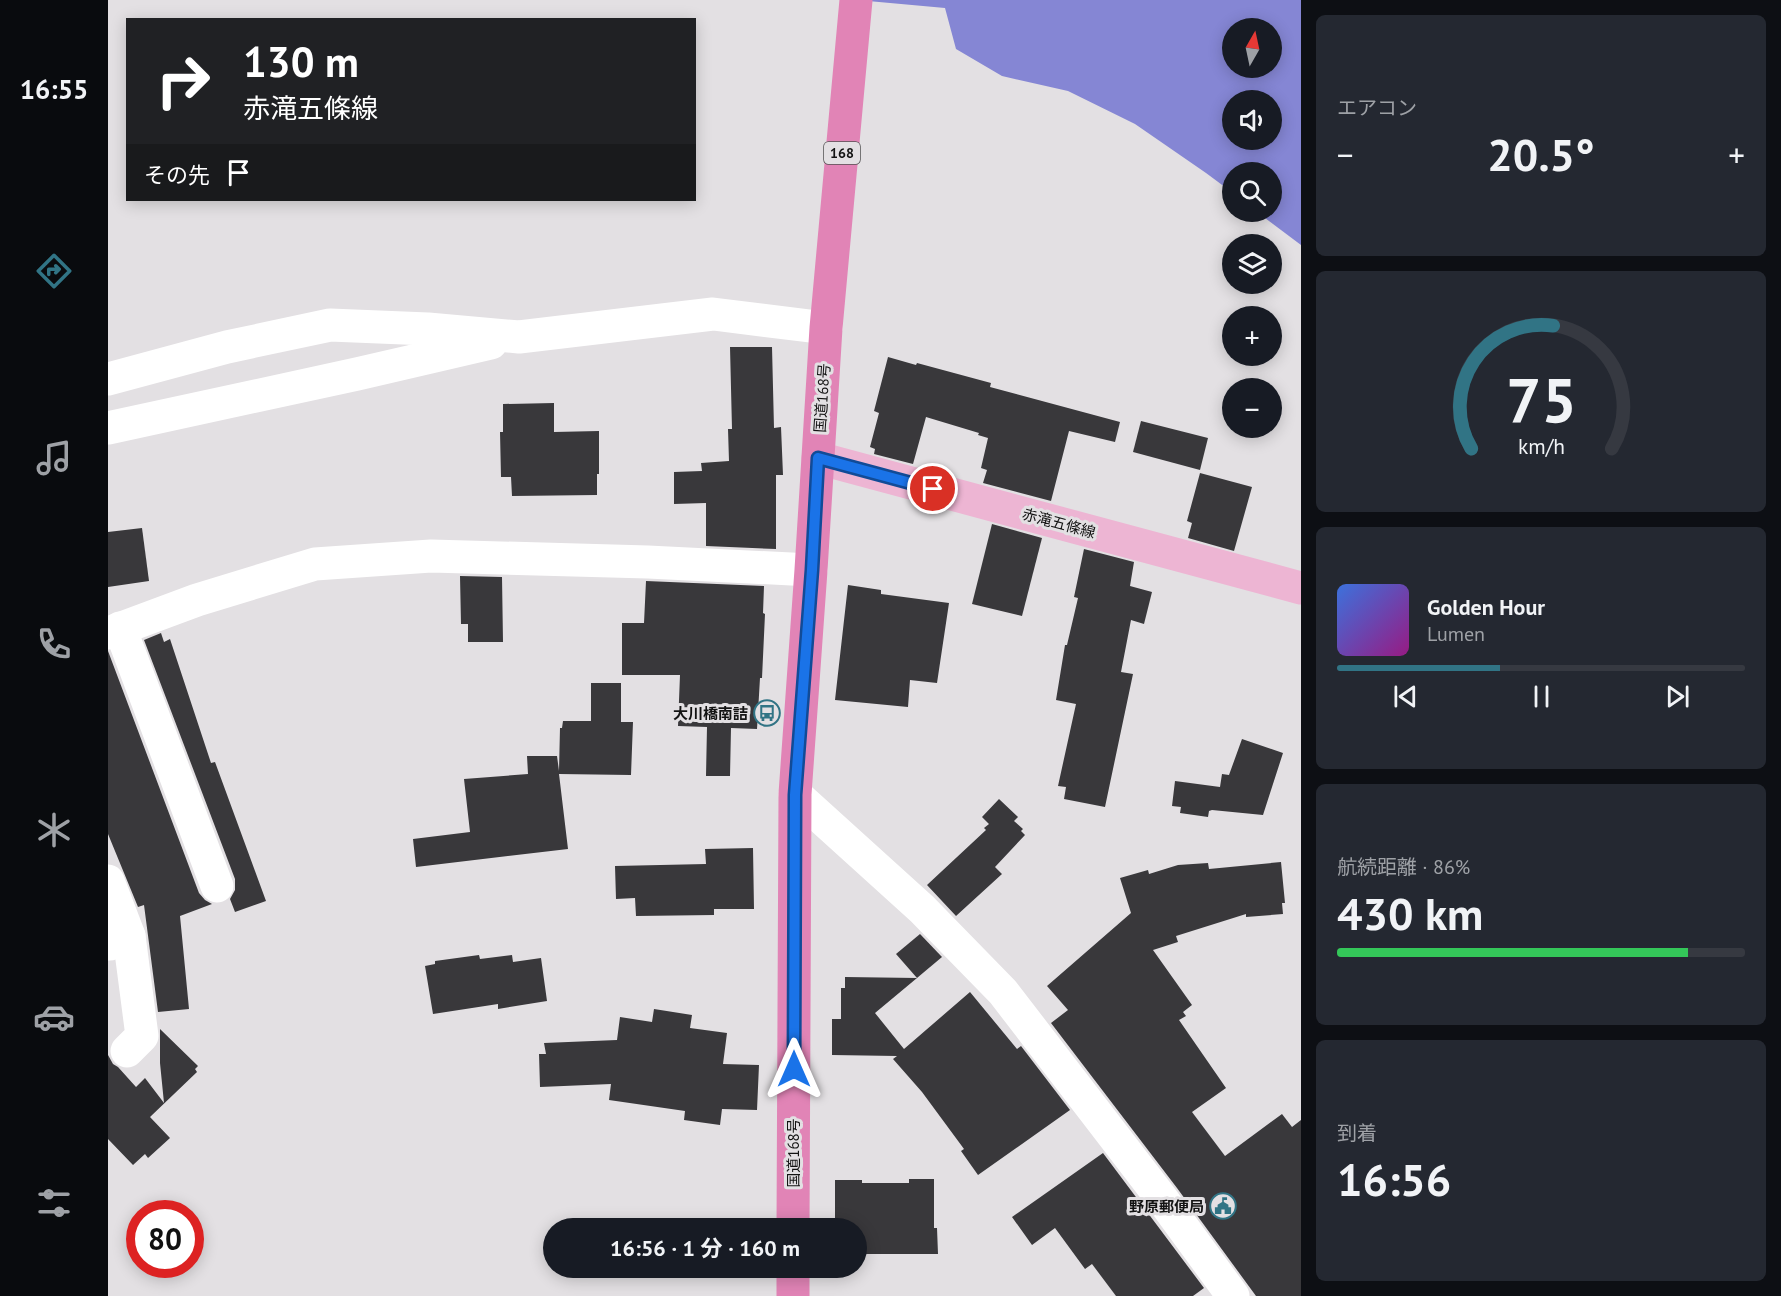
<!DOCTYPE html>
<html lang="ja">
<meta charset="utf-8">
<style>
:root{--surface:#171b24;--page:#242831;--text:#f1f3f6;--muted:#9ea1a6;--line:#363941;--accent:#317485}
body{margin:0;font-family:"PT Sans","Noto Sans JP",sans-serif;background:var(--page);color:var(--text);height:100vh;display:flex;flex-direction:column;font-size:22px;white-space:nowrap}
*{box-sizing:border-box;margin:0}
p{font-size:20px;color:var(--muted)}
.icon{flex:none;width:33px;height:33px;fill:none;stroke:currentColor;stroke-width:2;stroke-linecap:round;stroke-linejoin:round}
.map{position:relative;flex:1;overflow:hidden}
.side{display:flex;flex-direction:column;gap:15px;padding:15px;background:#0d0f14;width:480px}
.side>*{flex:none}
.hud{position:absolute;left:18px;top:18px;width:570px;height:183px;border-radius:0px;box-shadow:0 3px 15px #0003;background:#202124;color:#fff;overflow:hidden}
.needle{width:39px;rotate:9deg}
.controls{position:absolute;left:1114px;top:18px;display:grid;gap:12px}
.controls a{display:grid;place-items:center;width:60px;height:60px;border-radius:50%;background:var(--surface);box-shadow:0 3px 15px #0003;font-size:30px}
.speed{position:absolute;left:18px;top:1200px;display:flex;gap:12px;font-size:30px;font-weight:700;text-align:center}
.speed>*{display:grid;place-content:center;width:78px;height:78px;border-radius:50%;background:var(--surface);box-shadow:0 3px 15px #0003;line-height:1}
.speed .limit{border:9px solid #d22;background:#fff;color:#111}
.pin{position:absolute;display:grid;place-items:center;width:51px;height:51px;color:#fff;margin:-26px;border:3px solid #fff;border-radius:50%;box-shadow:0 2px 6px #0007}
.me{position:absolute;width:66px;margin:-33px;rotate:0deg;stroke-linejoin:round;filter:drop-shadow(0 0 4px #0008)}
.turn{display:flex;align-items:center;gap:21px;height:126px;padding:0 18px;font-size:27px}
.turn .icon{width:78px;height:78px;stroke-width:2.5}
.turn b{display:block;font-size:42px;line-height:51px}
.then{display:flex;align-items:center;height:57px;padding:0 18px;background:#0003;gap:12px;font-size:22px}
.big{font-size:45px;font-weight:700;line-height:1.1}
.side .widget{flex:1;display:flex;flex-direction:column;justify-content:center;gap:9px;min-width:0;padding:0 21px;border-radius:9px;background:var(--page)}
.side .dial{align-items:center;gap:0}
.dial svg{height:156px;overflow:visible;fill:none;stroke:var(--line);stroke-width:7;stroke-linecap:round;text-anchor:middle}
.dial text{fill:var(--text);stroke:none}
.song{display:flex;align-items:center;gap:18px}
.cover{width:72px;height:72px;border-radius:9px;background:linear-gradient(135deg,hsl(220 70% 55%),hsl(310 70% 35%))}
.played{height:6px;border-radius:3px;background:linear-gradient(90deg,var(--accent) 40%,var(--line) 40%)}
.keys{display:flex;justify-content:space-around;direction:ltr}
.heat{display:flex;justify-content:space-between;align-items:center;font-size:33px;direction:ltr}
.charge{height:9px;border-radius:4px;background:linear-gradient(90deg,#34c759 86%,var(--line) 0)}
.trip{position:absolute;left:435px;top:1218px;width:324px;height:60px;border-radius:30px;background:var(--surface);box-shadow:0 3px 15px #0003;font-weight:700;line-height:60px;text-align:center}
main{display:flex;flex:1;min-height:0}
.menu{display:flex;flex-direction:column;width:108px;justify-content:space-around;align-items:center;background:#090b0e;color:var(--muted)}
.menu .icon{width:42px;height:42px}
.menu .current{color:var(--accent)}
.menu b{font-size:27px;color:var(--text)}
.map>svg:first-child{display:block}
.water{fill:#8586d4;fill-rule:evenodd}
.building{fill:#39383b}
.lines{fill:none;stroke-linecap:round;stroke-linejoin:round}
.minor{stroke:#fff;stroke-width:33}
.major{stroke:#edb5d3;stroke-width:33}
.highway{stroke:#e184b6;stroke-width:33}
.route-casing{stroke:#114b97;stroke-width:15}
.route{stroke:#1a73e8;stroke-width:10}
.labels{text-anchor:middle;dominant-baseline:central;stroke-width:6;stroke-linejoin:round;paint-order:stroke}
.shield{fill:#e3e0e3;stroke:#515051;stroke-width:1.5}
.shield-label{font-size:14px;font-weight:bold;fill:#131313}
.street-label{font-size:15px;fill:#131313;stroke:#e3e0e3}
.poi-label{font-size:15px;font-weight:bold;fill:#131313;stroke:#e3e0e3;text-anchor:end}
</style>
<main>
<nav class="menu">
<b>16:55</b>
<svg class="icon current" aria-label="directions" viewBox="0 0 24 24"><path d="M12 3l9 9-9 9-9-9zM9 14v-3h6M13 9l2 2-2 2"/></svg>
<svg class="icon" aria-label="music" viewBox="0 0 24 24"><path d="M9 18V5l10-2v13"/><circle cx="6" cy="18" r="3"/><circle cx="16" cy="16" r="3"/></svg>
<svg class="icon" aria-label="phone" viewBox="0 0 24 24"><path d="M5 4h4l2 5-3 2q2 4 5 5l2-3 5 2v4C11 20 4 13 5 4z"/></svg>
<svg class="icon" aria-label="climate" viewBox="0 0 24 24"><path d="M12 3v18M4 7l16 10M4 17L20 7"/></svg>
<svg class="icon" aria-label="car" viewBox="0 0 24 24"><path d="M5 17H2v-5l4-1 3-4h7l3 4 3 1v5h-3M9 17h6M6 11h13"/><circle cx="7" cy="17" r="2"/><circle cx="17" cy="17" r="2"/></svg>
<svg class="icon" aria-label="filters" viewBox="0 0 24 24"><path d="M4 7h16M4 17h16"/><circle cx="9" cy="7" r="2"/><circle cx="15" cy="17" r="2"/></svg>
</nav>
<div class="map">
<svg width="1193" height="1296" viewBox="0 0 1193 1296">
<rect width="100%" height="100%" fill="#e3e0e3"/>
<path class="water" d="M749 0H1193V245L1149 212H1164V172H1125V193L1098 173 1027 124 960 91 894 76 848 49 837 8ZM1125 28H1164V68H1125ZM1125 100H1164V140H1125Z"/>
<g class="building">
<path d="M622 347H664L666 428 673 427 675 475H668V549L598 546V503L566 504V472L594 471 593 463 621 461 620 429H624Z"/>
<path d="M780 357 808 365 809 363 883 383 882 387 1012 422 1007 442 961 431 943 501 875 483 879 470 873 468 880 438 870 435 871 433 818 417 805 464 766 454 767 449 762 447 771 413 766 411Z"/>
<path d="M446 403V432L491 431V474H489V495L404 496 403 477H393L392 432H395V404Z"/>
<path d="M1033 421 1100 438 1092 470 1025 452Z"/>
<path d="M1092 473 1144 487 1126 551 1080 538 1084 523 1079 521Z"/>
<path d="M884 524 934 538 914 616 864 604Z"/>
<path d="M34 528 41 581 0 587V532Z"/>
<path d="M976 549 1026 562 1022 586 1044 592 1036 624 1023 620 1013 672 1025 674 997 807 956 799 958 787 950 786 968 704 948 700 957 645H959L970 598 966 597Z"/>
<path d="M352 576 394 577 395 642H360V624H353Z"/>
<path d="M538 581 656 586 655 613 657 614 654 678H652L649 729 623 728 622 776H598L599 727 570 726 572 675H514V623H536Z"/>
<path d="M740 585 773 590V594L841 603 829 683 802 680 800 707 727 700Z"/>
<path d="M53 633 56 642 62 639 103 763 107 762 158 901 127 912 122 899 127 890V879L36 640Z"/>
<path d="M0 651 91 893 97 900 104 904 72 916 81 1009 50 1012 36 905 30 907 0 834Z"/>
<path d="M483 683H513V722H525L523 775 451 774 460 849 308 867 305 839 362 832 356 779 420 774 419 756H449L451 771 452 728H454L455 721H483Z"/>
<path d="M1134 739 1175 753 1155 815 1104 810 1101 811 1100 817 1072 813 1073 807 1064 806 1067 781 1112 787 1114 774 1121 775Z"/>
<path d="M891 799 910 817 906 821 915 829 913 831 917 835 887 867 894 874 848 916 819 885 878 830 876 828 881 824 874 817Z"/>
<path d="M645 848 646 909H606V915L528 916 527 898 508 899 507 866 598 864 597 849Z"/>
<path d="M1173 862 1177 903H1174L1175 914 1138 917V914L1068 936 1070 942 1045 950 1084 1005 1075 1012 1078 1016 1071 1020 1118 1088 1084 1112 1117 1156 1174 1114 1184 1127 1193 1120V1296H1148L1069 1188 943 1023 960 1010 939 986 1023 913 1012 878 1040 870 1041 874 1070 865 1100 863 1101 869Z"/>
<path d="M812 934 834 957 809 978 788 954Z"/>
<path d="M371 955 372 959 404 955 405 962 433 958 439 1001 390 1009V1004L325 1014 317 966 327 964V961Z"/>
<path d="M737 977 809 978 767 1013 796 1049 862 992 909 1049 913 1046 962 1110 870 1175 853 1151 856 1149 814 1092 785 1059 789 1056 724 1055V1019H733V988H737Z"/>
<path d="M546 1009 584 1015 582 1028 619 1033 615 1064 651 1065 649 1110 614 1109 612 1125 576 1120 577 1111 501 1100 503 1084 432 1087 431 1054H438L436 1043 509 1040 512 1017 544 1022Z"/>
<path d="M52 1029 90 1066 87 1069 89 1072 42 1117 62 1138 40 1158 37 1154 25 1165 0 1139V1055L5 1064 10 1067 28 1087 37 1078 56 1103 52 1063Z"/>
<path d="M995 1153 1096 1288 1085 1296H1008L984 1264 977 1269 947 1228 924 1245 904 1217Z"/>
<path d="M801 1179H826V1228H829L830 1254H748V1228H727V1180H754V1183H801Z"/>
</g>
<g class="lines">
<g class="minor">
<path d="M0 379 119 347 222 325 320 329 411 337 605 314 718 328"/>
<path d="M0 428 249 374 383 343"/>
<path d="M12 628 109 886"/>
<path d="M0 633 89 600 207 564 323 556 540 562 703 570"/>
<path d="M687 794 814 909 895 992 1054 1199 1125 1296"/>
<path d="M0 881 21 936 2 944"/>
<path d="M19 1051 34 1036 21 936"/>
</g>
<path class="major" d="M710 458 1193 588"/>
<g class="highway">
<path d="M685 1228 687 794 703 570 718 328 748 0"/>
<path d="M685 1296V1268"/>
</g>
</g>
<g class="lines">
<g class="route-casing">
<path id="route" d="M686 1069 687 795 704 570 710 458 825 489"/>
</g>
<use href="#route" class="route"/>
</g>
<defs>
<g id="bus-ring" transform="scale(1.35)"><circle r="9.5" fill="#e3e0e3" stroke="#317485" stroke-width="1.5"/><path d="M-5-6H5V4H4V6H2V4H-2V6H-4V4H-5ZM-3.5-4V0h7V-4ZM-3.5 1.2v1.5H-2V1.2ZM2 1.2v1.5H3.5V1.2Z" fill="#317485"/></g>
<g id="civic-ring" transform="scale(1.35)"><circle r="9.5" fill="#e3e0e3" stroke="#317485" stroke-width="1.5"/><path d="M-.6-6.5H3V-4.5H.6V-3L4-1V1h2V6H-6V1h2V-1L-.6-3ZM-1.2 2.5V6h2.4V2.5Z" fill="#317485"/></g>
</defs>
<g fill-rule="evenodd">
<use href="#bus-ring" x="659" y="713"/>
<use href="#civic-ring" x="1115" y="1206"/>
</g>
<g class="labels">
<rect class="shield" x="716" y="142" width="36" height="22" rx="4.5"/>
<g class="shield-label">
<text x="734" y="153">168</text>
</g>
<g class="street-label">
<text transform="translate(714 398) rotate(-86)">国道168号</text>
<text transform="translate(951 523) rotate(15)">赤滝五條線</text>
<text transform="translate(685 1153) rotate(-90)">国道168号</text>
</g>
<g class="poi-label">
<text x="640" y="713">大川橋南詰</text>
<text x="1096" y="1206">野原郵便局</text>
</g>
</g>
</svg>
<div class="controls">
<a><svg class="needle" viewBox="-14 -14 28 28"><path d="M0-13l5 13h-10z" fill="#e53935"/><path d="M0 13l5-13h-10z" fill="#9ea1a6"/></svg></a>
<a><svg class="icon" aria-label="sound" viewBox="0 0 24 24"><path d="M4 9h4l5-4v14l-5-4H4zM17 9q2 3 0 6"/></svg></a>
<a><svg class="icon" aria-label="search" viewBox="0 0 24 24"><circle cx="10" cy="10" r="6"/><path d="M15 15l6 6"/></svg></a>
<a><svg class="icon" aria-label="layers" viewBox="0 0 24 24"><path d="M12 4l9 5-9 5-9-5zM3 14l9 5 9-5"/></svg></a>
<a>+</a>
<a>−</a>
</div>
<div class="speed"><div class="limit">80</div></div>
<div class="pin" style="left:825px;top:489px;background:#d93025"><svg class="icon" aria-label="arrive" viewBox="0 0 24 24"><path d="M6 21V4h12l-3 4 3 4H6"/></svg></div>
<svg class="me" style="left:686px;top:1069px" viewBox="-20 -20 40 40"><path d="M0-17L14 15 0 8-14 15z" fill="#1a73e8" stroke="#fff" stroke-width="4"/></svg>
<div class="trip">16:56 · 1 分 · 160 m</div>
<div class="hud">
<div class="turn"><svg class="icon" aria-label="right" viewBox="0 0 24 24"><path d="M7 20v-9h11M14 6l5 5-5 5"/></svg><div><b>130 m</b>赤滝五條線</div></div>
<div class="then">その先<svg class="icon" aria-label="arrive" viewBox="0 0 24 24"><path d="M6 21V4h12l-3 4 3 4H6"/></svg></div>
</div>
</div>
<section class="side">
<div class="widget"><p>エアコン</p>
<div class="heat"><a>−</a><b class="big">20.5°</b><a>+</a></div>
</div>
<div class="widget dial"><svg viewBox="0 0 100 80">
<path d="M14 69A42 42 0 1 1 86 69"/>
<path d="M14 69A42 42 0 0 1 56 6" stroke="#317485"/>
<text x="50" y="56" font-size="32" font-weight="700">75</text>
<text x="50" y="72" font-size="11">km/h</text>
</svg></div>
<div class="widget">
<div class="song"><i class="cover"></i><div><b>Golden Hour</b><p>Lumen</p></div></div>
<div class="played"></div>
<div class="keys"><svg class="icon" aria-label="previous" viewBox="0 0 24 24"><path d="M18 5L8 12l10 7zM5 5v14"/></svg><svg class="icon" aria-label="pause" viewBox="0 0 24 24"><path d="M8 5v14M16 5v14"/></svg><svg class="icon" aria-label="next" viewBox="0 0 24 24"><path d="M6 5l10 7-10 7zM19 5v14"/></svg></div>
</div>
<div class="widget"><p>航続距離 · 86%</p><b class="big">430 km</b><div class="charge"></div></div>
<div class="widget"><p>到着</p><b class="big">16:56</b></div>
</section>
</main>
